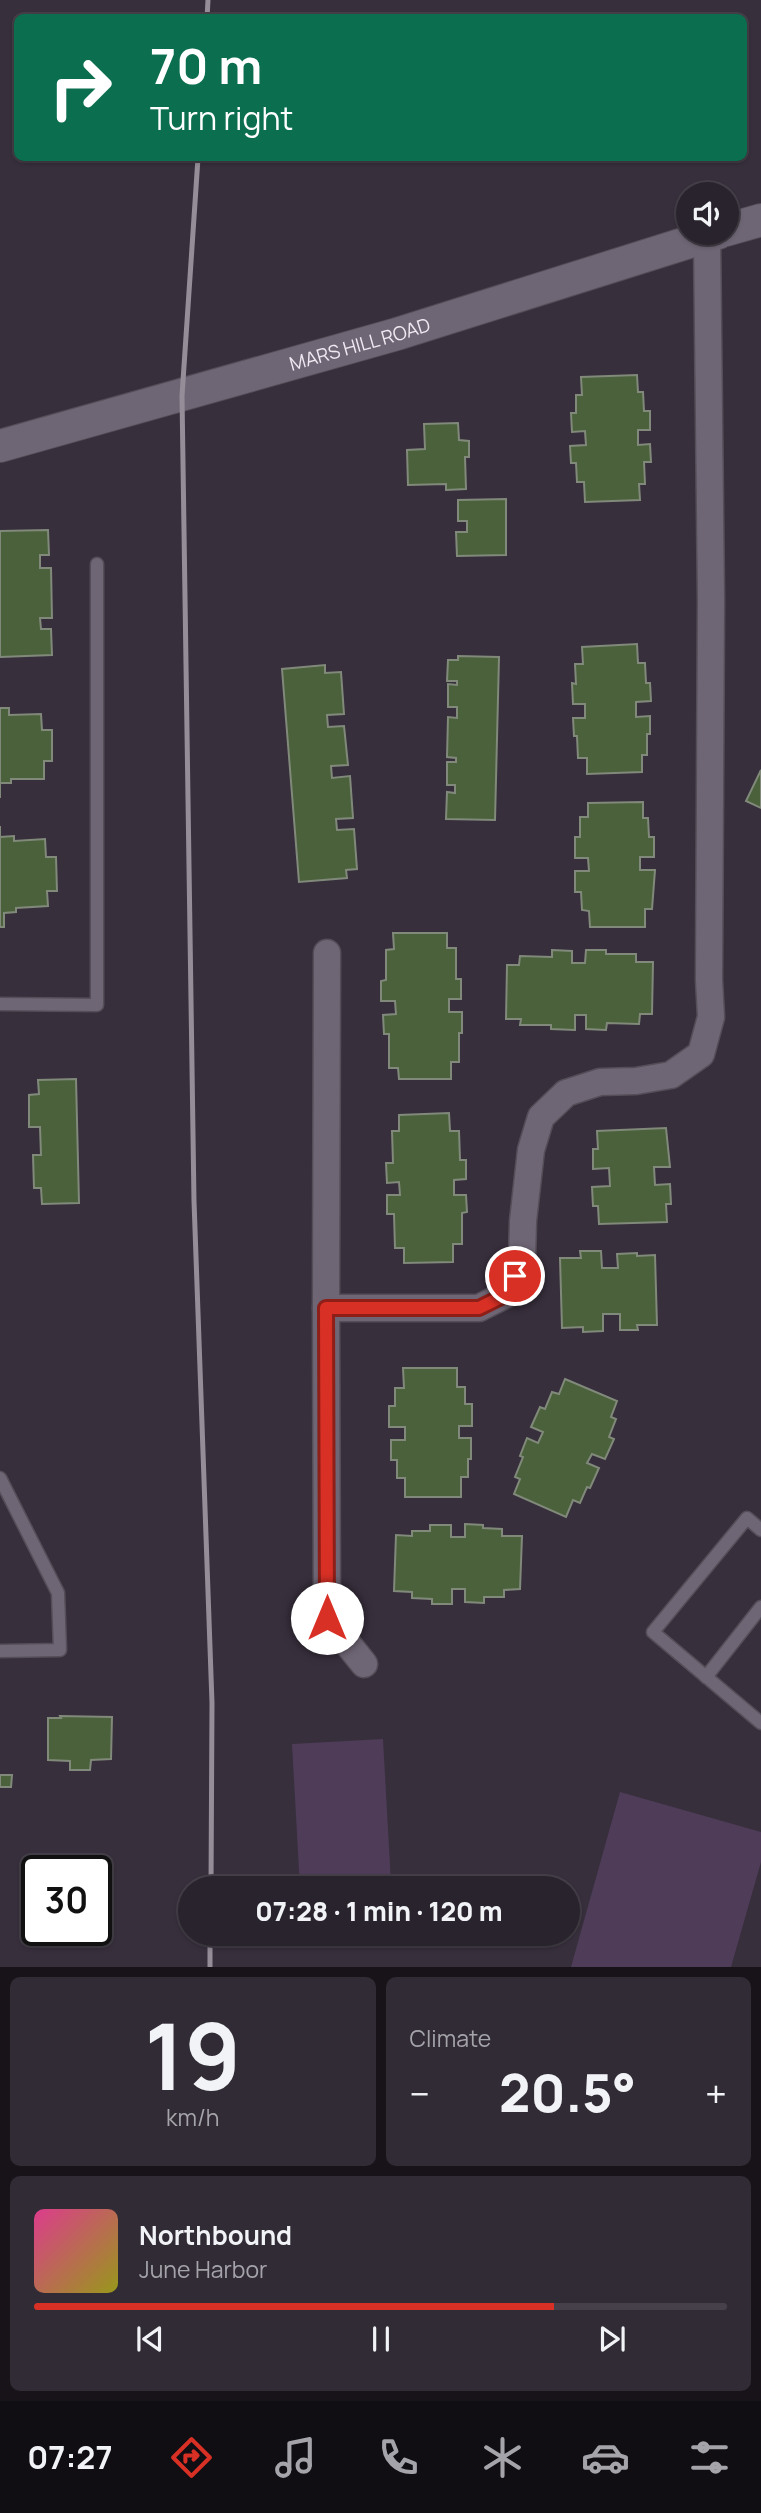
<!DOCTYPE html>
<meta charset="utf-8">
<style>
:root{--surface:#29232d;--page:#312b35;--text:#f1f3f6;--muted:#a5a4aa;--line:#454049;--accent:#d93025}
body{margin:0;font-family:Manrope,sans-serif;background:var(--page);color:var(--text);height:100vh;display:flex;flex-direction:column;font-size:26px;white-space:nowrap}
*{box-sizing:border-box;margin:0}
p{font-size:23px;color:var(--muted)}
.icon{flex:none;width:38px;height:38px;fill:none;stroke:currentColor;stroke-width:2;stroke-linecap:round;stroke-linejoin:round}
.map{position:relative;height:1967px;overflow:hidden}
.side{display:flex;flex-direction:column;gap:10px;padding:10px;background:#171319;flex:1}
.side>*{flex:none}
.guide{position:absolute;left:14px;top:14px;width:733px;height:147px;border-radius:10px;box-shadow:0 2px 5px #0004,0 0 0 2px var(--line);background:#0b6e4f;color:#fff;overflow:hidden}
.tools{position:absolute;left:676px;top:182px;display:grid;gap:14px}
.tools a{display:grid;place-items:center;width:63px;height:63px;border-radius:50%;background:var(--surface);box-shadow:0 2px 5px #0004,0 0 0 2px var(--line);font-size:35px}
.speed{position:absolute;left:21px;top:1855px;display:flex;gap:14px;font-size:35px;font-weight:700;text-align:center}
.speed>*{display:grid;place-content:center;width:91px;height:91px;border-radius:50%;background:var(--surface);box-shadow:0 2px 5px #0004,0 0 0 2px var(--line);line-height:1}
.speed .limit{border:4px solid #111;border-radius:10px;background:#fff;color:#111}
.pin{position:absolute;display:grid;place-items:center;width:60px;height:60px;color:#fff;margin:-30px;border:4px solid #fff;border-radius:50%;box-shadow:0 2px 7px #0007}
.me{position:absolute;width:77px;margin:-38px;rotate:0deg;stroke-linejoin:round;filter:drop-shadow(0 0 5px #0008)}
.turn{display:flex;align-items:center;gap:24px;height:147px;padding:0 21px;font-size:32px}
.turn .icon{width:91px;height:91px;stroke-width:2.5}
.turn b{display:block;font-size:49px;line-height:60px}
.big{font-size:52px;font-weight:800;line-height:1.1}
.side .card{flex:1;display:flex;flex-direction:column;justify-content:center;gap:10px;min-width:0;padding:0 24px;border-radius:10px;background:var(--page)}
.side .dial{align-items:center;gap:0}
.dial b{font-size:91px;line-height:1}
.song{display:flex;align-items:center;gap:21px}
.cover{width:84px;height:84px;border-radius:10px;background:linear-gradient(135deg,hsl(330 70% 55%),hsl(60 70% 35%))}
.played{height:7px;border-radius:4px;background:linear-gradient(90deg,var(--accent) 75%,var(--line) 75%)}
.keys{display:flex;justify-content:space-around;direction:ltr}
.heat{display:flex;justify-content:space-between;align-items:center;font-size:38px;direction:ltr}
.side .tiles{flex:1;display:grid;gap:10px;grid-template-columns:1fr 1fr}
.card:last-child{grid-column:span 2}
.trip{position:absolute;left:178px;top:1876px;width:402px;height:70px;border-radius:35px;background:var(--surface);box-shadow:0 2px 5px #0004,0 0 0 2px var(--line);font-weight:800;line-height:70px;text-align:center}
.tab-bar{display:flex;height:112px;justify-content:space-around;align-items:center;background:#100e12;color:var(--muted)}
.tab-bar .icon{width:49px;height:49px}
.tab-bar .selected{color:var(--accent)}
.tab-bar b{font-size:32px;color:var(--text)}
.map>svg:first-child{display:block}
.green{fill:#4e3c58}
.building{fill:#4a613b;stroke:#80897a;stroke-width:2}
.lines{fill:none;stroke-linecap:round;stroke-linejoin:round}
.service-casing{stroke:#544e58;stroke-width:15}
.minor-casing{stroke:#544e58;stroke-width:29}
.tertiary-casing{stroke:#544e58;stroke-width:34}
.service{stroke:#6f6675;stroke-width:12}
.minor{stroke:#6f6675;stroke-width:26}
.tertiary{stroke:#6f6675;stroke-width:32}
.rail{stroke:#958e99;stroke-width:5}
.route-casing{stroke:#8d1f18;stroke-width:18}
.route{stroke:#d93025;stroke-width:12}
.labels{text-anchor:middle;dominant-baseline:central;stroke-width:7;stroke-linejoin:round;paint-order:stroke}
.street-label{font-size:19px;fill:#efe9f2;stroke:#372f3c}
</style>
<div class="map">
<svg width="761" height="1967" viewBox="0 0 761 1967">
<rect width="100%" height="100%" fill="#372f3c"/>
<g class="green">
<path d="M383 1739 391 1883 300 1888 292 1744Z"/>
<path d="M620 1792 761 1832V1862L731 1967H571Z"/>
</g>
<g class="building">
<path d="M637 375 638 392H643L644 411H650V430H638V445L650 444 651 462H644L645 484H639L640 500 585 502 584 482H577L576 463H571L570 446 586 445 585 431 572 432 571 413H576V395H582L581 377Z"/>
<path d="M458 423 459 440 469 441V457H465L466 489 446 490V484L408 485 407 450 425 449 424 424Z"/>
<path d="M506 499V555L457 556 456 532H467V521H458V500Z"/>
<path d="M48 530 49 555H40V568H51L52 618H40L41 629H51L52 655 0 657V531Z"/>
<path d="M637 644 638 663H645L646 683H650L651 701 636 702V717L650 716V734H647V755H642V772L587 774V758H578L577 736H574L573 718H585V704H573L572 683 576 684 575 664H583L582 647Z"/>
<path d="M458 656 499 657 495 820 446 819 447 792 455 793V785H447V762H456V758L447 757 448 717 457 718V707H448V684L457 685V681H447L448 660H458Z"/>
<path d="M325 665V673L341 672 344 714 327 715 328 727 344 726 348 765 331 766 332 778 350 776 353 818 336 819 337 830 354 829 357 869 346 870 347 878 299 882 282 669Z"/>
<path d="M0 708H9V715L41 714 42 730H52V761H44V779H11V783H0V798Z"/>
<path d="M761 770V808L746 801Z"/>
<path d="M643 802V818H648L649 837H654V857H640V870H655L652 909H645V927H590L589 911 582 910 581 892H575V871H589L588 858H575V837H580V817H588V803Z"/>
<path d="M0 826V837L14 836V841L45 839 46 857H56L57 891H47L48 906 16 908V912L4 913V927H0Z"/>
<path d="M393 933H447V948H456V979H461V999H449V1012H462V1033H459V1062H451V1079H399L398 1068H389V1034H384L383 1015 396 1014 395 1001H381V981L386 980V950L394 949Z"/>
<path d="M552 950 572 951V963H585L586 950H606V954H636V962H653L652 1014H640L639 1024 607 1023 606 1030 586 1029V1015H575V1030L551 1029V1025H520L521 1019H506L507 965H519L520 956 552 957Z"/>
<path d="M76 1079 79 1203 42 1204 41 1188H34L33 1155H41L40 1127H29V1095L39 1094 38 1080Z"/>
<path d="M449 1113 450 1131H459L460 1160H466V1179L454 1180V1195H466L467 1212 462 1213V1244H453V1262L404 1263V1248H395L394 1214H387V1195H400L399 1182 387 1183 386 1163H393L392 1131H399V1115Z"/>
<path d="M666 1128 670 1167H654L655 1185 670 1184 671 1204H666L667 1222 599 1224 598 1206H593L592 1187 610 1186 609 1168 593 1169V1149H598L597 1131Z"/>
<path d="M580 1251H601L602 1268H618L617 1254 637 1253V1256L655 1255 657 1325H637L638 1330H620V1314H603V1331L583 1332V1327L562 1328 560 1258H581Z"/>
<path d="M403 1368H457V1387H465V1404H472V1426H459V1438H471V1459H468V1477H461V1497H405V1478H397V1460H391V1440H405V1427H389V1406H395V1388H404Z"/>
<path d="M565 1379 617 1401 611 1417 616 1419 609 1437 614 1439 605 1459 592 1454 587 1463 599 1468 590 1488 587 1487 580 1503 573 1500 566 1517 514 1494 520 1479 515 1477 523 1457 520 1456 527 1438 538 1443 543 1432 531 1427 540 1407 545 1409 552 1392 559 1394Z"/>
<path d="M465 1524 483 1525V1528L502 1529V1536H522L520 1589 504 1590V1597H484V1603L465 1602V1589H452V1604H432V1599L412 1598V1592L394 1591 396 1535 412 1536V1531H430V1525H451V1537H465Z"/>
<path d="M60 1716 112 1717 111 1759 91 1760 90 1770H70V1761L48 1760V1718H61Z"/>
<path d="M0 1775H12L11 1787H0Z"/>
</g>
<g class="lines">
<g class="service-casing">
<g id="service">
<path d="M0 1004 97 1005V564"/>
<path d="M0 1478 58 1593 60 1650 0 1651"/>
<path d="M761 1530 747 1518 653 1632 761 1723"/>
<path d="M706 1677 761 1607"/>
</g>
</g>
<g class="minor-casing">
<g id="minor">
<path d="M326 1308 327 953"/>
<path d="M364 1664 327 1618 326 1308H479L509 1293 522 1259 523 1221 531 1150 541 1117 566 1093 600 1082 636 1081 671 1075 701 1054 711 1017 709 980 711 600 707 236"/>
</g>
</g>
<g class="tertiary-casing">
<g id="tertiary">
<path d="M726 230 761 220"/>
<path id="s1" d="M0 446 397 334 718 233"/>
</g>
</g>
<use href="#service" class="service"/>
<use href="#minor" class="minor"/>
<use href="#tertiary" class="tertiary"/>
<g class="rail">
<path d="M207 18 208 0"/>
<path d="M198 158 182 396 194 1201 212 1703 211 1888"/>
<path d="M210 1967V1934"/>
</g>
</g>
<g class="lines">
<g class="route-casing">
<path id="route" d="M327 1618 326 1308H479L509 1293 515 1276"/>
</g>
<use href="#route" class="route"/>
</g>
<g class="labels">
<g class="street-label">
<text stroke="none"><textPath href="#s1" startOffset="374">MARS HILL ROAD</textPath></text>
</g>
</g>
</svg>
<div class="tools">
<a><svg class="icon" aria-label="sound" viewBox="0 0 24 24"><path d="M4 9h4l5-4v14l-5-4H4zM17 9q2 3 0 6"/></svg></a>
</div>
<div class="speed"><div class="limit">30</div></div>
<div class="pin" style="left:515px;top:1276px;background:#d93025"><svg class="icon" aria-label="arrive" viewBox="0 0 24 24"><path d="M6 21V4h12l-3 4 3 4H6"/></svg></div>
<svg class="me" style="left:327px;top:1618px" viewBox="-20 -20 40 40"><circle r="19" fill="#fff"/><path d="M0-13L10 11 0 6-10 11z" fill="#d93025"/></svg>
<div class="trip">07:28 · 1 min · 120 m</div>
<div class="guide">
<div class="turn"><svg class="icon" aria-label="right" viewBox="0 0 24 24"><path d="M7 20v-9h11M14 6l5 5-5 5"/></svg><div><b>70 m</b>Turn right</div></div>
</div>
</div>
<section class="side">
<div class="tiles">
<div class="card dial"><b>19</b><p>km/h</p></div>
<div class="card"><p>Climate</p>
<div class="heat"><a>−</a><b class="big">20.5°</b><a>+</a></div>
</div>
<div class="card">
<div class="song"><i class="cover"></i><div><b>Northbound</b><p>June Harbor</p></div></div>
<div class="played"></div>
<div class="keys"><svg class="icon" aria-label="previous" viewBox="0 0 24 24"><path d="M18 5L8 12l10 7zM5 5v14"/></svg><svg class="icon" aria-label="pause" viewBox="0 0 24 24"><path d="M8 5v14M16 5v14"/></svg><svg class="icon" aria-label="next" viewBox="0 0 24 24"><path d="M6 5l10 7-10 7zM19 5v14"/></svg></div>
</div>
</div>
</section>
<nav class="tab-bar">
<b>07:27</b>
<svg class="icon selected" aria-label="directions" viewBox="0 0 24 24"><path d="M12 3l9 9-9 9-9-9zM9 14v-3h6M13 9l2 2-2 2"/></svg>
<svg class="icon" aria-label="music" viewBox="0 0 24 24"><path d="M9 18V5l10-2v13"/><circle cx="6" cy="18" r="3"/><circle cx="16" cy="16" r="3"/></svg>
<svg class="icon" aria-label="phone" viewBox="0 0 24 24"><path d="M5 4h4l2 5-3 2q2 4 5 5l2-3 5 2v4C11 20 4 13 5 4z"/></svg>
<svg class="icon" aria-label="climate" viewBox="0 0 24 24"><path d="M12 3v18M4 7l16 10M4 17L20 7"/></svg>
<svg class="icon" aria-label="car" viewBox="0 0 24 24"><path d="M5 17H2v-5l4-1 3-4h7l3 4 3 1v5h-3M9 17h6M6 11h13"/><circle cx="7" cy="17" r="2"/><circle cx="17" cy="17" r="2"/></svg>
<svg class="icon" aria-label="filters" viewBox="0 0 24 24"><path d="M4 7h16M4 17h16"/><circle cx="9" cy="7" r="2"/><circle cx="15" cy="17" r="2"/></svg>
</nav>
